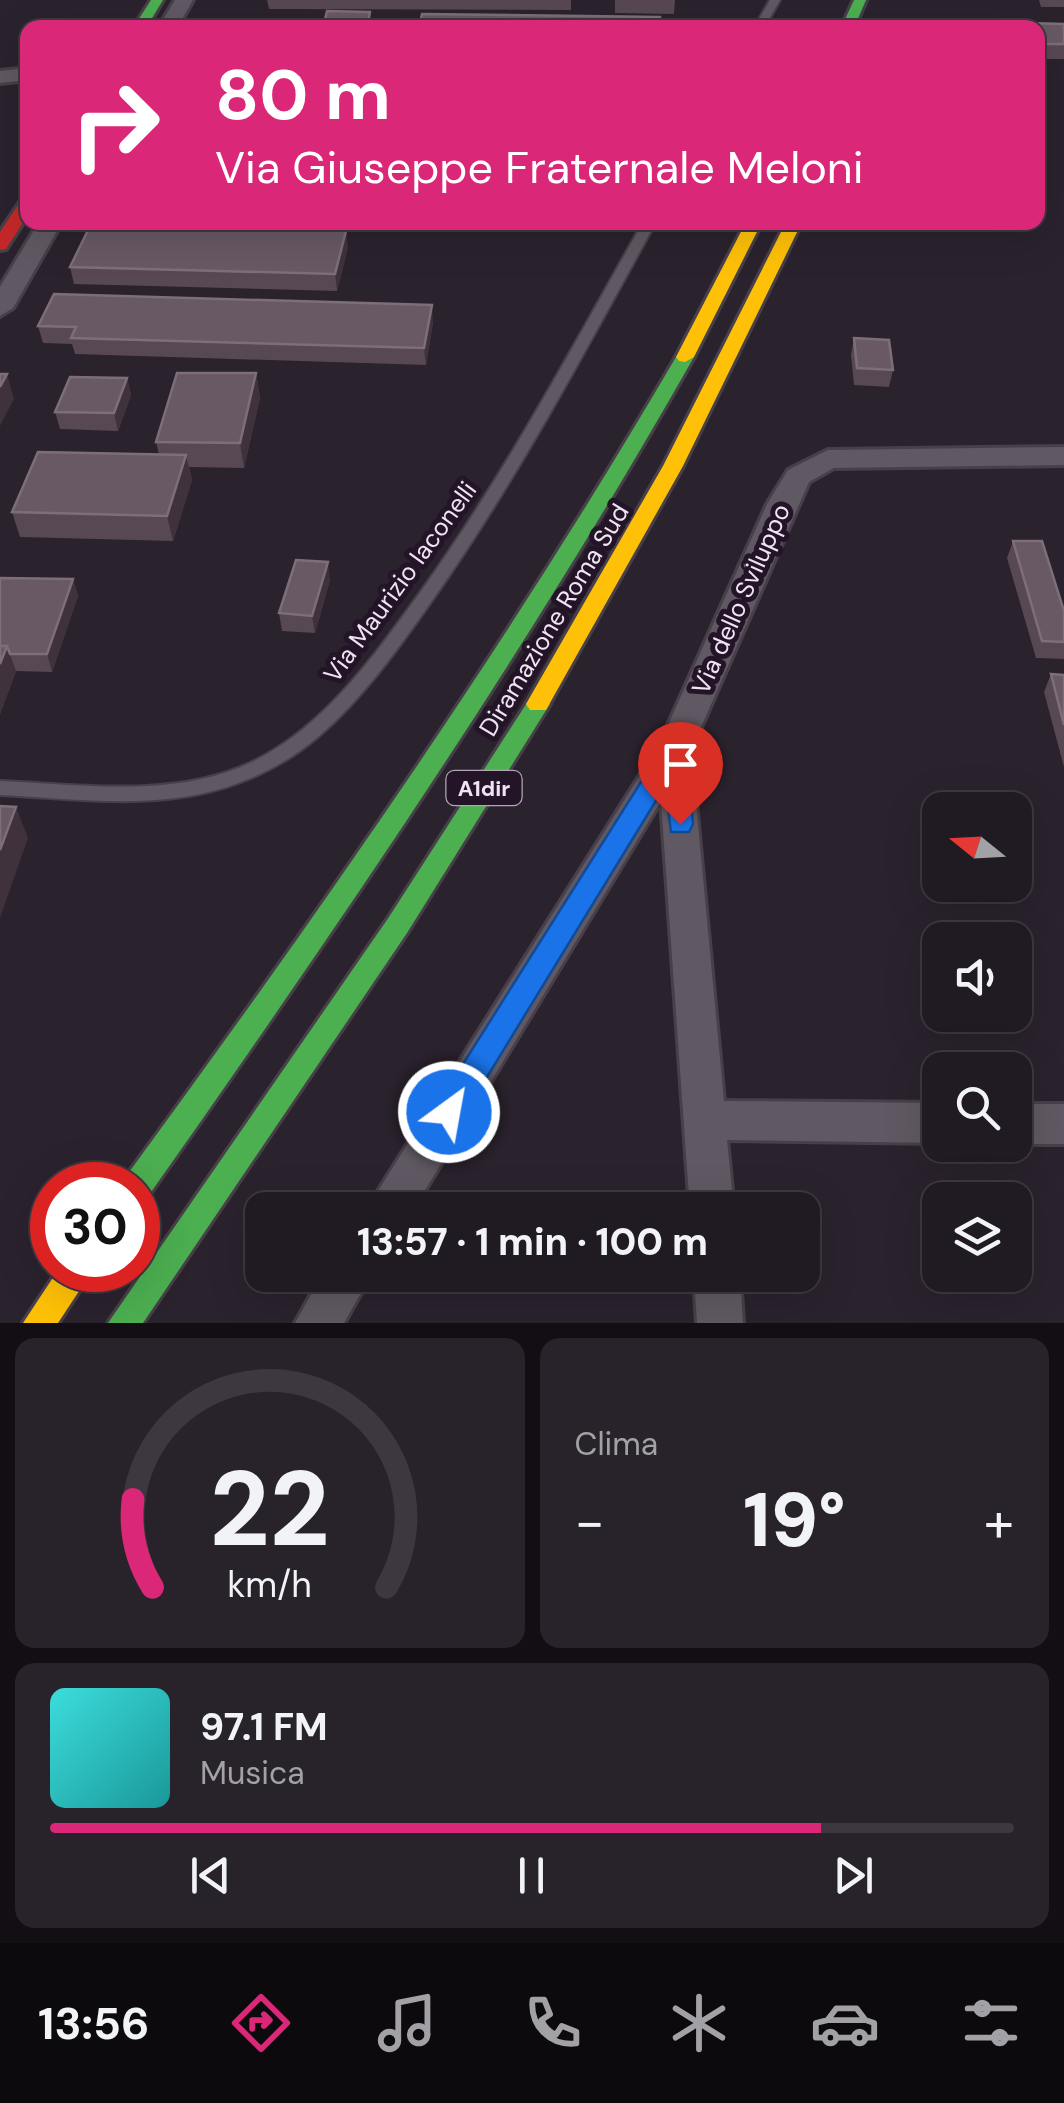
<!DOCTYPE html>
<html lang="it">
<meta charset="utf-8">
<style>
:root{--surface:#201a22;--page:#28232a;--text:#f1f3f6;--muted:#a2a1a5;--line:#3d3840;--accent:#db2777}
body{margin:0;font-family:"DM Sans",sans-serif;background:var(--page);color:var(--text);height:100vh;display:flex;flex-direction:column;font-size:38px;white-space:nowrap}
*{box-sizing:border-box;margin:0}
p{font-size:32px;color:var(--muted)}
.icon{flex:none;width:55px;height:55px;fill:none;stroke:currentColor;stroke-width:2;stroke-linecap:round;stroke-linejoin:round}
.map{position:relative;height:1323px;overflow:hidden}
.sheet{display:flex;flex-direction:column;gap:15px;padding:15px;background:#120e13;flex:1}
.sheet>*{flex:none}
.banner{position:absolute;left:20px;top:20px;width:1025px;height:210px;border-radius:20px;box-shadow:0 10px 40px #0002,0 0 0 2px var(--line);background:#db2777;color:#fff;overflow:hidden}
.needle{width:65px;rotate:288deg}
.controls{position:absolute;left:922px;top:792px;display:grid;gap:20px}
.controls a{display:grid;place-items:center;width:110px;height:110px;border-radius:20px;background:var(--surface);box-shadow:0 10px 40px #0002,0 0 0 2px var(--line);font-size:50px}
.speed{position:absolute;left:30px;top:1162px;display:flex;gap:20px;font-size:50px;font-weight:700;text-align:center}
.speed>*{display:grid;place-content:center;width:130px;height:130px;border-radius:50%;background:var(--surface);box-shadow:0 10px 40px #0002,0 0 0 2px var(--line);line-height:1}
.speed .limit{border:15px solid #d22;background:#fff;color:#111}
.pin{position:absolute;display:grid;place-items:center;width:85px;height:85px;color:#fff;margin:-102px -42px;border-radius:50% 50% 50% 0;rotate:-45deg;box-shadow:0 0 10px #0007}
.pin .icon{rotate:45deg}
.me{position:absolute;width:110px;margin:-55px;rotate:32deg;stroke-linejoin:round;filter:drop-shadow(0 0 8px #0008)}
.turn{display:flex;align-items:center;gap:35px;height:210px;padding:0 30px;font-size:45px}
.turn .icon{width:130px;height:130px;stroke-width:2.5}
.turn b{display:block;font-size:70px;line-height:85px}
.big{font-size:75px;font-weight:800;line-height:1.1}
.sheet .tile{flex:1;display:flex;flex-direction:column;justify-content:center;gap:15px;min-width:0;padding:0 35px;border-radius:20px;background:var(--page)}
.sheet .dial{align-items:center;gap:0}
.dial svg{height:260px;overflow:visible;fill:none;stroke:var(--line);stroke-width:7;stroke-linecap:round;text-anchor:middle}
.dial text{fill:var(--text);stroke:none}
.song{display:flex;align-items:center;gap:30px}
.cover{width:120px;height:120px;border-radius:15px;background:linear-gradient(135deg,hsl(180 70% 55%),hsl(180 70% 35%))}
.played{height:10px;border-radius:5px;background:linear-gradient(90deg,var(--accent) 80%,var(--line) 80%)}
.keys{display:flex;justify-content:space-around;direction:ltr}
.heat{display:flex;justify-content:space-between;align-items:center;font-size:55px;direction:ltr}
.sheet .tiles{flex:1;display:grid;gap:15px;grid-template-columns:1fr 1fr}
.tile:last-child{grid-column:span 2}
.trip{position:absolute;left:245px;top:1192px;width:575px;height:100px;border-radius:20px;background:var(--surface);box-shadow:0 10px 40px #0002,0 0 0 2px var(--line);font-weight:800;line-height:100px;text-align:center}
.tab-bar{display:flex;height:160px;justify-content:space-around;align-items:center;background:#0d0a0e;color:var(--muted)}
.tab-bar .icon{width:70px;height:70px}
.tab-bar .current{color:var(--accent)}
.tab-bar b{font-size:45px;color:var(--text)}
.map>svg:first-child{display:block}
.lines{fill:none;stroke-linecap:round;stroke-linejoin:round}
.lane-casing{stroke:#473f49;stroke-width:4}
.street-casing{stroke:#473f49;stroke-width:6}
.fast-casing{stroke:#473f49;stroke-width:6}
.slow-casing{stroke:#473f49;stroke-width:6}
.jam-casing{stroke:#473f49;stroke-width:6}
.lane{fill:#605963;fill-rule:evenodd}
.street{fill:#605963;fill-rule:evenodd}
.fast{fill:#4caf50;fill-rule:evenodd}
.slow{fill:#ffc107;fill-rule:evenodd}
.jam{fill:#c62828;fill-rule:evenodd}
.wall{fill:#584853}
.shaded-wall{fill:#3f323d}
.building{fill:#685964;stroke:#7d6e7a;stroke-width:2.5}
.route{fill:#1a73e8;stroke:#114b97;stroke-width:2.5}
.labels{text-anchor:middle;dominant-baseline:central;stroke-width:10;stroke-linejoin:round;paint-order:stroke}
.shield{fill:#231527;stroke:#b1a6b5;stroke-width:2.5}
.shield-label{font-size:22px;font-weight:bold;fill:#eee4f2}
.street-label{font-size:25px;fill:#eee4f2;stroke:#231527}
</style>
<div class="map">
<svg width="1064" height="1323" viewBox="0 0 1064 1323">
<rect width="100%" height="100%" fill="#2a222d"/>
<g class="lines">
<g class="lane-casing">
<g id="lane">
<path d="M770 0H780L764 28H754Z"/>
<path d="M643 222H656C585 351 516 482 431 602 398 649 363 698 319 736 296 756 270 771 241 782 165 812 79 799 0 795V781C74 784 155 796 227 772 312 744 369 663 419 594 504 476 572 348 643 222Z"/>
</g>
</g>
<g class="street-casing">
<g id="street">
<path d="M175 0H193L177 28H158Z"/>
<path d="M28 68V80L0 83V71Z"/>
<path d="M39 222H62L13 308 0 316V287Z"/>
<path d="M1064 447V465L834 468 809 482 691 750 724 1101 940 1103V1143L727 1140 734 1210H690L661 801 413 1210H366L659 745 767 504 788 470 828 450Z"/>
<rect x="1015" y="1104" width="49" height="40"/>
<path d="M322 1275H371L344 1323H295Z"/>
<path d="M694 1275H740L743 1323H697Z"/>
</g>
</g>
<g class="fast-casing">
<g id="fast">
<path d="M151 0H163L146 28H133Z"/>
<path d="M854 0H866L854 28H841Z"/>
<path d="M685 352 694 357C529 648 341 922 149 1195L138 1199V1185H123L127 1175C322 909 510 641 676 357Z"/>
<path d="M538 695 546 698 550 704 407 933 143 1323H108L389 917 530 698Z"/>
</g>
</g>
<g class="slow-casing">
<g id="slow">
<path d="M746 222H762L694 357 685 362 679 361 676 357Z"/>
<path d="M786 222H802L683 466 546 710H530L526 704 663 466Z"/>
<path d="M58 1270H93L58 1323H23Z"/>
</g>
</g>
<g class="jam-casing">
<path id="jam" d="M28 197V215L6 249 0 250V232L22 199Z"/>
</g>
<use href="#lane" class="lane"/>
<use href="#street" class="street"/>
<use href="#fast" class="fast"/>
<use href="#slow" class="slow"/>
<use href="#jam" class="jam"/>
</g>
<g class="wall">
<path d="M267 0H571V10L269 9Z"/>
<path d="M615 0H675L674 14 615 13Z"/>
<path d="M1039 0H1064V7H1041Z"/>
<path d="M1028 23 1064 24V59H1038V28H1027Z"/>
<path d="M358 222H560V228L358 227Z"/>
<path d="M348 247 337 291 74 284 70 267Z"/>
<path d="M433 322 426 365 75 354 72 344 43 343 38 326Z"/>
<path d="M854 338 893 370 889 387 854 385 851 355Z"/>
<path d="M256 373 260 398 244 468 189 467 192 480 173 541 20 537 12 512 159 454 156 442Z"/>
<path d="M127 378 131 395 118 431 60 429 55 412Z"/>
<path d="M1013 541 1064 611V659L1036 658 1007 558Z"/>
<path d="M0 578 73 579 78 596 52 672 16 671 0 714Z"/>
<path d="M330 580 315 633 282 631 279 613Z"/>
<path d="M1051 674 1064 675V767L1044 692Z"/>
</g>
<g class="shaded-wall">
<path d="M346 231 348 247 337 291 335 274Z"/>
<path d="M432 305 433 322 426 365 424 348Z"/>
<path d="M256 373 260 398 244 468 240 443Z"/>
<path d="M7 374 14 399 0 426V387Z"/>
<path d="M127 378 131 395 118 431 114 413Z"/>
<path d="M186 455 192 480 173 541 167 516Z"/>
<path d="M328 562 330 580 315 633 312 616Z"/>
<path d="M73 579 78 596 52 672 47 654Z"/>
<path d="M7 646 16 671 0 714V664Z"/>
<path d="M16 807 28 838 0 918V850Z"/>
</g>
<g class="building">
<path d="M327 11 370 12 367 28H323Z"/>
<path d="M422 14 660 17 661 28H419Z"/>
<path d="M1028 23 1064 24V44H1038V28H1029Z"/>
<path d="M91 224 346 231 335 274 70 267Z"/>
<path d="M54 294 432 305 424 348 71 338 76 327 38 326Z"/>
<path d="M854 338 889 340 893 370 857 368Z"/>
<path d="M177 373H256L240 443 156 442Z"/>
<path d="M0 374H7L0 387Z"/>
<path d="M70 377 127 378 114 413 55 412Z"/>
<path d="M38 452 186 455 167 516 12 512Z"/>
<path d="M1013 541H1042L1064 611V642L1042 641Z"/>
<path d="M296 560 328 562 312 616 279 613Z"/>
<path d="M0 578 73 579 47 654H10L7 646H0Z"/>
<path d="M0 646H7L0 664Z"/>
<path d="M1051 674 1064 675V725Z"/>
<path d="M0 806 16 807 0 850Z"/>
</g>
<path class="route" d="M674 741 683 744 686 750 693 824 689 832H671L665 786 460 1121 449 1125 439 1121 435 1112 439 1102 665 744Z"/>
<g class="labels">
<rect class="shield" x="446.5" y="771" width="75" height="34" rx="8"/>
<g class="shield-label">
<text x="484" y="788">A1dir</text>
</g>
<g class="street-label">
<text transform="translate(400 582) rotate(-54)">Via Maurizio Iaconelli</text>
<text transform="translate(741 599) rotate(-66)">Via dello Sviluppo</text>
<text transform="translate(554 620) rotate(-59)">Diramazione Roma Sud</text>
</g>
</g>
</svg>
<div class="controls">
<a><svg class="needle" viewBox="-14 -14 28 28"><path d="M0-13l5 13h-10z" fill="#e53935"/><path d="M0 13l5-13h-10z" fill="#a2a1a5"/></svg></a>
<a><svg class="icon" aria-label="sound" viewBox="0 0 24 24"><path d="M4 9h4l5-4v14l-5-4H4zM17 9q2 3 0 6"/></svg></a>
<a><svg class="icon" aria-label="search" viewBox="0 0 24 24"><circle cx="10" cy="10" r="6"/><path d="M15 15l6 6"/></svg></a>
<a><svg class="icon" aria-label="layers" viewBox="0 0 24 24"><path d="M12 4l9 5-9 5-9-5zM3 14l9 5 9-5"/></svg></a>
</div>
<div class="speed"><div class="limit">30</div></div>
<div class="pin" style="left:680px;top:824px;background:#d93025"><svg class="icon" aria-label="arrive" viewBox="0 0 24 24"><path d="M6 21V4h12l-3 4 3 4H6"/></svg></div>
<svg class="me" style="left:449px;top:1112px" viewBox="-20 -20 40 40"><circle r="17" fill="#1a73e8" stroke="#fff" stroke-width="3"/><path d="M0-11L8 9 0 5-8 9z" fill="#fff"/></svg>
<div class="trip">13:57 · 1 min · 100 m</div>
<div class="banner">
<div class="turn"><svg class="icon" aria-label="right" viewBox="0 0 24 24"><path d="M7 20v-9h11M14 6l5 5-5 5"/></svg><div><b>80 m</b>Via Giuseppe Fraternale Meloni</div></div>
</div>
</div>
<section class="sheet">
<div class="tiles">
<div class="tile dial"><svg viewBox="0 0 100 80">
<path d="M14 69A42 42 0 1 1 86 69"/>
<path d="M14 69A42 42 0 0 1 8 42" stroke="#db2777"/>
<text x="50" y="56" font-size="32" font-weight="700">22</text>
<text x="50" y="72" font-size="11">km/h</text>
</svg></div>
<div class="tile"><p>Clima</p>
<div class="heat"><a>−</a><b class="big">19°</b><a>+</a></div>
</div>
<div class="tile">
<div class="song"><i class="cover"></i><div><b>97.1 FM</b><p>Musica</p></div></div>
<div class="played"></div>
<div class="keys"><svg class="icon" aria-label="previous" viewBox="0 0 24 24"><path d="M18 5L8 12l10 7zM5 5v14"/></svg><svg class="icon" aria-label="pause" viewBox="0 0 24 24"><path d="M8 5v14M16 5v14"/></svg><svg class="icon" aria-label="next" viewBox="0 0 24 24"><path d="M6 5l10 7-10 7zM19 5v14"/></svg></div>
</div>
</div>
</section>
<nav class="tab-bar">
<b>13:56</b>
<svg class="icon current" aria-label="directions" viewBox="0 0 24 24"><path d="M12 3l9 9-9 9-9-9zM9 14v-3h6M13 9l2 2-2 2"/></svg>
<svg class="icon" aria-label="music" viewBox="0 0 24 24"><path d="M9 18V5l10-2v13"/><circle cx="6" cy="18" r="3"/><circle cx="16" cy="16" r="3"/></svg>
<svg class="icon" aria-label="phone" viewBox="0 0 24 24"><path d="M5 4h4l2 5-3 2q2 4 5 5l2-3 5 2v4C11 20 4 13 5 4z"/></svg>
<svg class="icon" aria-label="climate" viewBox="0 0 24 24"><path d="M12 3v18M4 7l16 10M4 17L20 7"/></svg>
<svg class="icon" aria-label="car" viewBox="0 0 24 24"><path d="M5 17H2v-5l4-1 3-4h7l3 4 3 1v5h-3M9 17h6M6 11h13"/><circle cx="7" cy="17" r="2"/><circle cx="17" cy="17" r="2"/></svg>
<svg class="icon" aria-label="filters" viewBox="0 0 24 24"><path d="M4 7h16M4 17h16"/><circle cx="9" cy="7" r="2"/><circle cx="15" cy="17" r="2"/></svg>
</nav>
